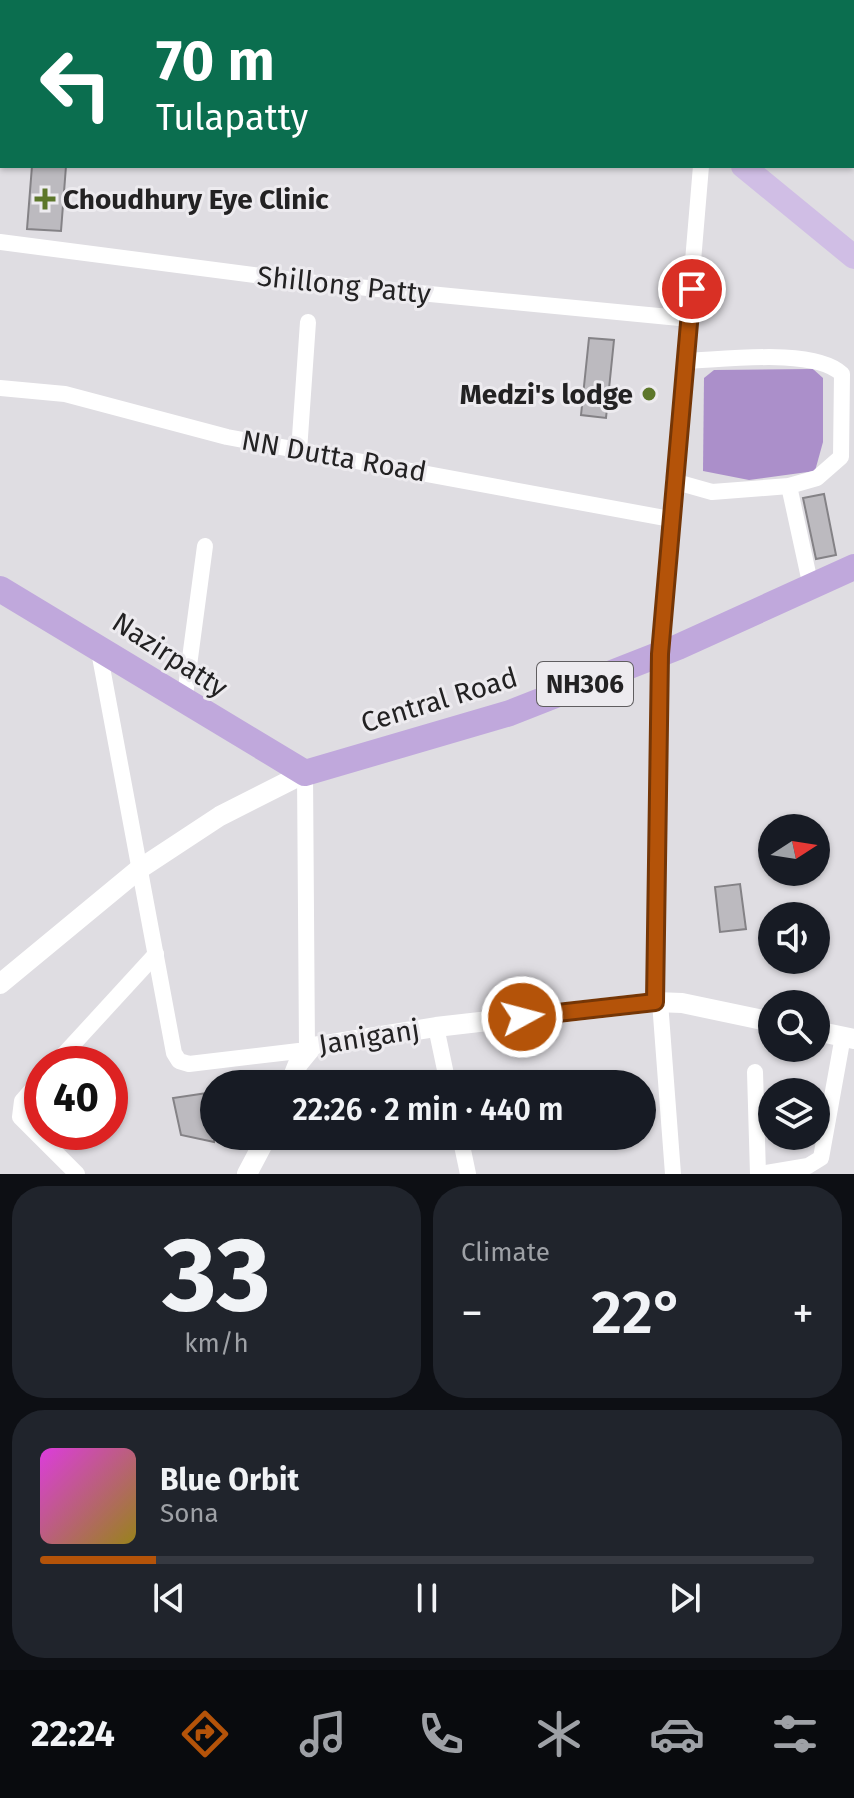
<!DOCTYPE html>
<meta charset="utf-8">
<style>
:root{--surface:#171b24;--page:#20242c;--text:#f1f3f6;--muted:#9ea1a6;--line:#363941;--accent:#b45309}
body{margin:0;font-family:"Fira Sans",sans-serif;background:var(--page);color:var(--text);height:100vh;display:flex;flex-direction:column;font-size:30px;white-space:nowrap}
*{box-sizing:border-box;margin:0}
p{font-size:26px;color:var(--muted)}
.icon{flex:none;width:44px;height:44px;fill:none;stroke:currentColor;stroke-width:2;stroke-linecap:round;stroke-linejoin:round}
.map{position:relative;height:1174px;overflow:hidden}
.panel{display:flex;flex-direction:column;gap:12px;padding:12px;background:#0d0f14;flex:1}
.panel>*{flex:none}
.banner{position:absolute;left:0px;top:0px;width:854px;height:168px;box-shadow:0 2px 6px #0004;background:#0b6e4f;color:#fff;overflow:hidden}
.needle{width:52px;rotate:78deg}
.buttons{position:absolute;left:758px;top:814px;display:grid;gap:16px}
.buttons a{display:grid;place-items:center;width:72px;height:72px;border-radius:50%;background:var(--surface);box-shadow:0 2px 6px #0004;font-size:40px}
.speed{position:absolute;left:24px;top:1046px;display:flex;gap:16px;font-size:40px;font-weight:700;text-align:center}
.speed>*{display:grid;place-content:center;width:104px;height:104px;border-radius:50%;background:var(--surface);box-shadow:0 2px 6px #0004;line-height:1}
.speed .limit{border:12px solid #d22;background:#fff;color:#111}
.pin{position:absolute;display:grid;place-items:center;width:68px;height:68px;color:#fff;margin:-34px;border:4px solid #fff;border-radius:50%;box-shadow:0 2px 8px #0007}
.me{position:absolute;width:88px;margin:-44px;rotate:83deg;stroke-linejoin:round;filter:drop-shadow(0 0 6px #0008)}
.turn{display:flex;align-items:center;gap:28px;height:168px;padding:0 24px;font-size:36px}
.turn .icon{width:104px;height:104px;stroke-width:2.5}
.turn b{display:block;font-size:56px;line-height:68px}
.big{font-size:60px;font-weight:600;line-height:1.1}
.panel .card{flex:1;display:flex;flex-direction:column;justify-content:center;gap:12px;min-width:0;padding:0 28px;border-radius:32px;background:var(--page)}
.panel .dial{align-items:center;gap:0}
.dial b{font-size:104px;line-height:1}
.song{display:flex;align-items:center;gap:24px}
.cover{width:96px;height:96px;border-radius:12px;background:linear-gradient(135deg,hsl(300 70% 55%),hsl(50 70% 35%))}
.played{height:8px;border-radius:4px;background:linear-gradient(90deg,var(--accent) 15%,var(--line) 15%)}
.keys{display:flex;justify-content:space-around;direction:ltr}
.heat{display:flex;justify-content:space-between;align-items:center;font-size:44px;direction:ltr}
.panel .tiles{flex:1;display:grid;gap:12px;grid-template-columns:1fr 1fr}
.card:last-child{grid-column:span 2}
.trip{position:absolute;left:200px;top:1070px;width:456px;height:80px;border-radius:40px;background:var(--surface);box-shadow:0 2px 6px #0004;font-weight:600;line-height:80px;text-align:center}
.menu{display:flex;height:128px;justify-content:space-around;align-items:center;background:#090b0e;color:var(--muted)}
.menu .icon{width:56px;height:56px}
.menu .active{color:var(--accent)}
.menu b{font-size:36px;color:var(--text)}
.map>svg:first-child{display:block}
.water{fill:#ab8fca}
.building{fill:#bcbabf;stroke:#848286;stroke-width:2}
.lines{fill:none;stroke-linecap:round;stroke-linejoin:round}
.minor{stroke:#fff;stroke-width:16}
.tertiary{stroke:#fff;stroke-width:20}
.primary{stroke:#d0bee5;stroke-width:24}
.trunk{stroke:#c0a8dc;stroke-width:26}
.route-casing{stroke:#753606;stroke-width:20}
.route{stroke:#b45309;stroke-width:14}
.poi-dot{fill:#5d772a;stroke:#edebef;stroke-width:3}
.labels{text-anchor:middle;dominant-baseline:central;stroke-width:6;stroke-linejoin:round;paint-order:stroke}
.shield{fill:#edebef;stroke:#605e60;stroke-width:2}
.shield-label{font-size:26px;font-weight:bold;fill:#232223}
.poi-label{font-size:28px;font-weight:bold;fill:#232223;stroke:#edebef;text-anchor:start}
.street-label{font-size:28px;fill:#232223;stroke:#edebef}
</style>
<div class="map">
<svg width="854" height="1174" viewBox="0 0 854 1174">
<rect width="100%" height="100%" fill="#dfdde2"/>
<path class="water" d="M813 369 823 378V442L815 471 749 480 703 471 704 378 714 370Z"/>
<g class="building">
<path d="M32 166H66L61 231 27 229Z"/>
<path d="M589 338 614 340 606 418 581 415Z"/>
<path d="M824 494 836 555 816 559 803 498Z"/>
<path d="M740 884 746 929 720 932 715 887Z"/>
<path d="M214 1092V1142L181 1135 173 1098Z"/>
</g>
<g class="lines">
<g class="minor">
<path d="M0 242 316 283 690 319"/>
<path d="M0 388 65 394 227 437 670 519"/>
<path d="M299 451 308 322"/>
<path d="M673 481 712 492 789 486 817 478 841 457 842 374C814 347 722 360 684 361"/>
<path d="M789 486 811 587"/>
<path d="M98 646 174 1053 179 1061 189 1064 307 1050 305 773"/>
<path d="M184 703 205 546"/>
<path d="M655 1002 660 654 701 166"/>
<path d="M660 1002 673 1174"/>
<path d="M436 1027 448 1084"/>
<path d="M55 1064 156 954"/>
<path d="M755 1072 758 1174"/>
<path d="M42 1078 22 1101 20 1117 77 1174"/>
<path d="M460 1136 468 1174"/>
<path d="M759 1174 808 1166 821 1158 843 1036"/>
</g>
<g class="tertiary">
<path d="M0 984 138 870 220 816 305 773"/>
<path d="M816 1031 854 1039"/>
<path d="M290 1084 298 1064 312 1047 436 1027 655 1002 682 1003 772 1022"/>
<path d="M247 1174 267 1136"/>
</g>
<g class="primary">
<path d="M623 0 624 2"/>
<path d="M743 166 854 257"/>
</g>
<path class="trunk" d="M0 589 305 773 510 713 678 647 854 567"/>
</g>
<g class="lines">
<g class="route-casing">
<path id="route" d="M522 1017 655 1002 660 654 692 289"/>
</g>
<use href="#route" class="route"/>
</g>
<g class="poi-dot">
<path d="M41 187h8v8h8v8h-8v8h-8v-8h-8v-8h8z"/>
<circle cx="649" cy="394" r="8"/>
</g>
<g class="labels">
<rect class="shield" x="537" y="662" width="96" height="44" rx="6"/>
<g class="shield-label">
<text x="585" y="684">NH306</text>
</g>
<g class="poi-label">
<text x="63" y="199">Choudhury Eye Clinic</text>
<text x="633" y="394" text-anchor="end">Medzi's lodge</text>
</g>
<g class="street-label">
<text transform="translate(344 285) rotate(6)">Shillong Patty</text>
<text transform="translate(334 456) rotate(10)">NN Dutta Road</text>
<text transform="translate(170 655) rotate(33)">Nazirpatty</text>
<text transform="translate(439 700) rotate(-17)">Central Road</text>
<text transform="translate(369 1037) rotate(-9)">Janiganj</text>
</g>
</g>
</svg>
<div class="buttons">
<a><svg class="needle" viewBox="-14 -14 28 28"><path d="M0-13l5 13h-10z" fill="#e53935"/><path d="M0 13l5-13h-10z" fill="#9ea1a6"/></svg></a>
<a><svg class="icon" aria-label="sound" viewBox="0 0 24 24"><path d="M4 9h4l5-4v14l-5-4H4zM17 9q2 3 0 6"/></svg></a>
<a><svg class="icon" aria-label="search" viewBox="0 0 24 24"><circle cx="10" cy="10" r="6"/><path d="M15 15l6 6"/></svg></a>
<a><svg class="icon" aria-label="layers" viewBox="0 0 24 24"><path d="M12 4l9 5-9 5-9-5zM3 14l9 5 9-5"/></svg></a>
</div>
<div class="speed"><div class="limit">40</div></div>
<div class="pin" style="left:692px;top:289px;background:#d93025"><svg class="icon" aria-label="arrive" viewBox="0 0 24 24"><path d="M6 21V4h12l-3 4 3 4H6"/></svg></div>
<svg class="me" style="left:522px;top:1017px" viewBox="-20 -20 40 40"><circle r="17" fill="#b45309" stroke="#fff" stroke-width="3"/><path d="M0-11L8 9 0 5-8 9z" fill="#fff"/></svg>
<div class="trip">22:26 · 2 min · 440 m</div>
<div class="banner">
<div class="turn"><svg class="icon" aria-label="left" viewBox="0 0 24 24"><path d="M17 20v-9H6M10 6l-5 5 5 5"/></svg><div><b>70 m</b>Tulapatty</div></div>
</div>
</div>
<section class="panel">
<div class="tiles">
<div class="card dial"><b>33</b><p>km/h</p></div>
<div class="card"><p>Climate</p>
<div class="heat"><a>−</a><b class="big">22°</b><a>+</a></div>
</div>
<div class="card">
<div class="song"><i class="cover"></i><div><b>Blue Orbit</b><p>Sona</p></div></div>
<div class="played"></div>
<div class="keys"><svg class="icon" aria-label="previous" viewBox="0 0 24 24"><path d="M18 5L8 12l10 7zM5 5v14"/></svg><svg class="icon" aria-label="pause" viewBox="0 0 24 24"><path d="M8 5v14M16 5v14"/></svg><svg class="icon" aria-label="next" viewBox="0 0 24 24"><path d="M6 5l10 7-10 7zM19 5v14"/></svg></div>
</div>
</div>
</section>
<nav class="menu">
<b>22:24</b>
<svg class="icon active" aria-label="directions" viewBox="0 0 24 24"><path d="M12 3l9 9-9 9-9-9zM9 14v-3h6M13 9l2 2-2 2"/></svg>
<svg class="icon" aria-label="music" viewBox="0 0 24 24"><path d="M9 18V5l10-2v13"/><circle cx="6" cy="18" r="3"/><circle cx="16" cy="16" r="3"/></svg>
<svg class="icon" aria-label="phone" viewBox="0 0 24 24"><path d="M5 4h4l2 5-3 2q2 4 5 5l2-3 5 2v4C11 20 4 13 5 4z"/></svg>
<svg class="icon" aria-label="climate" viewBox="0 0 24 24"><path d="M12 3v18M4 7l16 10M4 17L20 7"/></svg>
<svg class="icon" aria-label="car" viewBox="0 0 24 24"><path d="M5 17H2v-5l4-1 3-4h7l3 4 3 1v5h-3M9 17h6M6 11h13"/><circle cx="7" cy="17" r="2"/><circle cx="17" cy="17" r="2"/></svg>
<svg class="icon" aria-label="filters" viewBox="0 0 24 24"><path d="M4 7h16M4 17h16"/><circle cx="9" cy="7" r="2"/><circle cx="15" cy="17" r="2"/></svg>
</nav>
